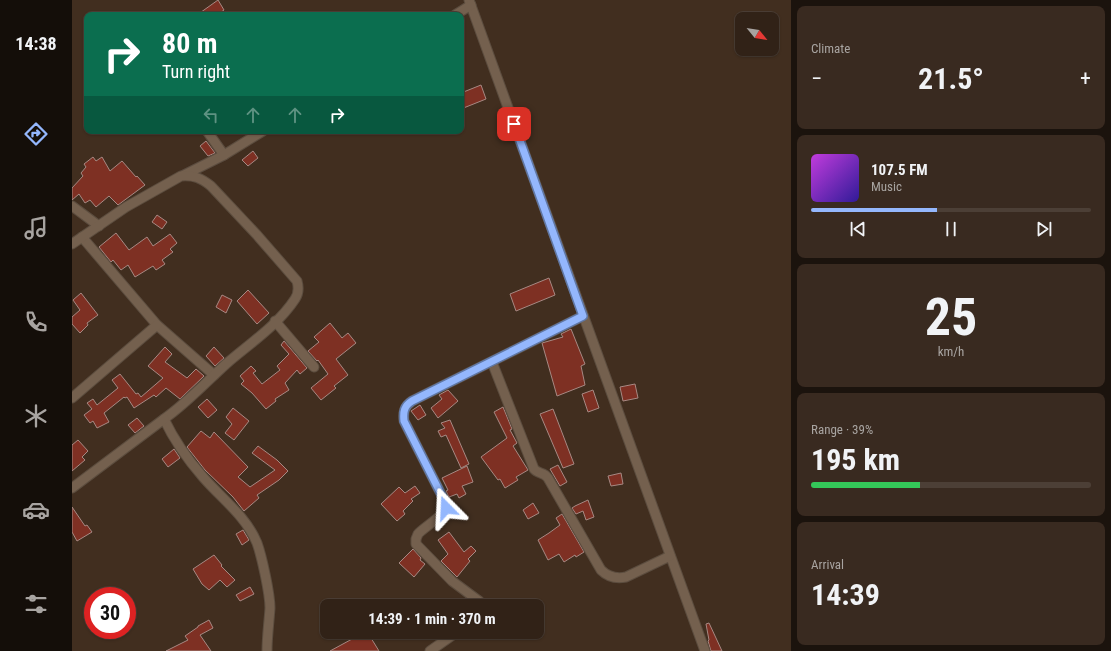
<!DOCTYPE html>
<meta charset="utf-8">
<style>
:root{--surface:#312217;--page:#392a20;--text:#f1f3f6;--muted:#a8a4a1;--line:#4c3f36;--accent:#94b7fd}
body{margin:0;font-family:"Roboto Condensed",sans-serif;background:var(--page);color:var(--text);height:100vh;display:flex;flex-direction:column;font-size:15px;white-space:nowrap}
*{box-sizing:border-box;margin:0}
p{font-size:13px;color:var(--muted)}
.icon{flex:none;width:22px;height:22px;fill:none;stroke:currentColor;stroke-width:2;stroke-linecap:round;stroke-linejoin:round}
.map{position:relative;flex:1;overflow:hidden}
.sheet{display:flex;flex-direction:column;gap:6px;padding:6px;background:#1b130d;width:320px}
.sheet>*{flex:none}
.top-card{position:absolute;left:12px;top:12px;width:380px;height:122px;border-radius:8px;box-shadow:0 1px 3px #0004,0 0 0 1px var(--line);background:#0b6e4f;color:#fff;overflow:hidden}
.needle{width:26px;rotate:120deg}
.fabs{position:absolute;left:663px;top:12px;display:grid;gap:8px}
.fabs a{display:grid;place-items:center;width:44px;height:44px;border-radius:8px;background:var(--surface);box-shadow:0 1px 3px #0004,0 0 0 1px var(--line);font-size:20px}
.speed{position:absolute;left:12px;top:587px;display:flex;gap:8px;font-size:20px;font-weight:700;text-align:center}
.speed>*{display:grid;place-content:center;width:52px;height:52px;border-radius:50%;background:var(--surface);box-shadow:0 1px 3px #0004,0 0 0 1px var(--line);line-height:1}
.speed .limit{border:6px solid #d22;background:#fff;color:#111}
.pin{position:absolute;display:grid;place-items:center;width:34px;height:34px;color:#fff;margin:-17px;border-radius:8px;box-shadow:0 2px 6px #0006}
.me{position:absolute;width:44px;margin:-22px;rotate:339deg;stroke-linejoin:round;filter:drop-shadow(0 0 3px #0008)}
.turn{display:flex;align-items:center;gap:14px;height:84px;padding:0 12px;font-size:18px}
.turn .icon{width:52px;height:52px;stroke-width:2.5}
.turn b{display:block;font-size:28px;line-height:34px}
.lanes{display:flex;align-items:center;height:38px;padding:0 12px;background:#0003;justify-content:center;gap:20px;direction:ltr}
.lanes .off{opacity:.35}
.big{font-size:30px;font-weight:700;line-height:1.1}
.sheet .card{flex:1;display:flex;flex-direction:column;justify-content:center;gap:6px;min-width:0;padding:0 14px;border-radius:8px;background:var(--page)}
.sheet .dial{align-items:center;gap:0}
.dial b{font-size:52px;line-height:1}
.song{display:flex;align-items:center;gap:12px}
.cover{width:48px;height:48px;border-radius:6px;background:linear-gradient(135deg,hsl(290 70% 55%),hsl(250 70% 35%))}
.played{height:4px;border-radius:2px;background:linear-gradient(90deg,var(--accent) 45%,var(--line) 45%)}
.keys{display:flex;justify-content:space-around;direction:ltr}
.heat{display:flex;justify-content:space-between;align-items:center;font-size:22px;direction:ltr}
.charge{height:6px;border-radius:3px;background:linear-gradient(90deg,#34c759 39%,var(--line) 0)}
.trip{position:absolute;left:248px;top:599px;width:224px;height:40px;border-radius:8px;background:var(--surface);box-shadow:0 1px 3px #0004,0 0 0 1px var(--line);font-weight:700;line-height:40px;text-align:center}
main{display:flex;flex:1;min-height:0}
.tabs{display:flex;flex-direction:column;width:72px;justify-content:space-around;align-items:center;background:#140e09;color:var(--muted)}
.tabs .icon{width:28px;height:28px}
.tabs .selected{color:var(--accent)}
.tabs b{font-size:18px;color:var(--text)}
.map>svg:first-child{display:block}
.building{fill:#7e3023;stroke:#a78983}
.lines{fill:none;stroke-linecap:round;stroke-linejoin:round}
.minor-casing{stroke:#5c4d3f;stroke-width:11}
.minor{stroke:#74604e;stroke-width:9}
.route-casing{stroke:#6077a4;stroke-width:10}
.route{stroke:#94b7fd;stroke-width:7}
</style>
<main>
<nav class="tabs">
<b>14:38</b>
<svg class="icon selected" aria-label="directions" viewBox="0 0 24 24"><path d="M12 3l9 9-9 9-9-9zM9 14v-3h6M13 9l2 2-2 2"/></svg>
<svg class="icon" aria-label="music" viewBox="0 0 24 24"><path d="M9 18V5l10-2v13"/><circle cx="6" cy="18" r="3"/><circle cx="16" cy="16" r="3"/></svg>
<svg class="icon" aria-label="phone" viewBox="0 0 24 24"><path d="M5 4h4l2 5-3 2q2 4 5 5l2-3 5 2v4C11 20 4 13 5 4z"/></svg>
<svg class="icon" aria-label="climate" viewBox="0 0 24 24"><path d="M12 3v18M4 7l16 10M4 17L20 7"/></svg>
<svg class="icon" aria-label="car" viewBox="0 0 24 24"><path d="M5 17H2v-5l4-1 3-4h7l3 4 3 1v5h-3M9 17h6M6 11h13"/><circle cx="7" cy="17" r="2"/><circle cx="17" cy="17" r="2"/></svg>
<svg class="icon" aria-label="filters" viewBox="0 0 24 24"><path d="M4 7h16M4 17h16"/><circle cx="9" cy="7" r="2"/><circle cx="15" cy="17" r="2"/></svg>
</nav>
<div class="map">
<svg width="719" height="651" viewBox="0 0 719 651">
<rect width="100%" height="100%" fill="#412e1f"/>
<g class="building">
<path d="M146 0 152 10 145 15H125Z"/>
<path d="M409 85 414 99 389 109V93Z"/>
<path d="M134 141 143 153 136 156 128 146Z"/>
<path d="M181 151 186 158 176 166 170 160Z"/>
<path d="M21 157 24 161 30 157 38 171 50 161 64 177 65 176 73 185 46 205 37 196 24 207 18 200 13 203 7 194 0 200V188L11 176 9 173 14 167 12 164Z"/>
<path d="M85 215 95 222 90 229 80 222Z"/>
<path d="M44 233 57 250 75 237 81 246 98 234 105 243 98 249 101 252 90 260 93 264 84 270 81 266 63 277 56 265 49 270 41 260 39 262 27 247Z"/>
<path d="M477 278 483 295 444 311 438 294Z"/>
<path d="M176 290 197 313 185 324 165 301Z"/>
<path d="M9 293 26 315 15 323 16 325 8 333 0 324V317L8 310 1 300Z"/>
<path d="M150 295 160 300 154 313 144 307Z"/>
<path d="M258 323 270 338 276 333 284 343 264 359 276 375 262 386 264 388 249 400 239 388 256 374 246 360 245 361 236 351 247 342 242 337Z"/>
<path d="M499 329 513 364 509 366 513 385 485 396 470 343 491 337 489 334Z"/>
<path d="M212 341 235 368 228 374 225 370 213 383 217 390 203 399 204 401 194 409 180 393 169 384 172 381 168 376 179 366 184 371 181 373 190 384 208 370 205 366 217 354 209 345Z"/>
<path d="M93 347 100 354 93 362 115 378 124 369 132 376 108 399 94 388 84 397 82 395 62 408 55 397 53 398 52 397 32 413 37 422 25 428 21 421 18 423 12 415 20 409 15 403 21 399 25 405 46 388 40 380 48 374 64 394 66 393 69 397 91 378 76 366Z"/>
<path d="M142 347 152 358 143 366 134 356Z"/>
<path d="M563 384 566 398 551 401 548 387Z"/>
<path d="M376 390 386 401 366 418 359 408 370 399 367 395Z"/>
<path d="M521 390 527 408 516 412 510 394Z"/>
<path d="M135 399 145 410 136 418 126 407Z"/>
<path d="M348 405 354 415 346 420 339 411Z"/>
<path d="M431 407 440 429 438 430 445 443 441 446 456 470 444 477 446 480 433 488 428 479 426 480 409 457 435 438 422 412Z"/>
<path d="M161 408 177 421 162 440 153 433 160 424 154 417Z"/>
<path d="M481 409 502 464 491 468 468 414Z"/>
<path d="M65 418 72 426 63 433 56 425Z"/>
<path d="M378 420 397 464 389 468 374 435 369 437 366 431 373 428 369 423Z"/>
<path d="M129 431 138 438 142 432 176 467 166 477 178 487 203 470 180 453 186 446 205 460 216 471 207 480 185 495 187 498 172 511 161 497 133 470 115 447Z"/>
<path d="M6 440 16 451 10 457 13 460 0 471V445Z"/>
<path d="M102 449 108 458 96 467 90 459Z"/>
<path d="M486 465 495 482 488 486 478 469Z"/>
<path d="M395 466 401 482 390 486 394 494 387 498 385 494 377 497 374 491 376 490 370 478Z"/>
<path d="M549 473 551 484 539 486 536 476Z"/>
<path d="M343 486 348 493 339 499 341 501 331 511 333 514 325 521 309 504 327 487 333 493Z"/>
<path d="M516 500 522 517 514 520 511 511 504 514 500 508 503 506Z"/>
<path d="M461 503 467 513 456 519 451 510Z"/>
<path d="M0 507 13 526 15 525 20 532 5 541 0 532Z"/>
<path d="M490 514 512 552 504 557 503 555 492 562 487 554 476 560 466 540 477 533 488 525 484 518Z"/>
<path d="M171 530 177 540 170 545 164 534Z"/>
<path d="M377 532 392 552 399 546 404 551 396 559 398 561 385 577 369 561 376 554 366 540Z"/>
<path d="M341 549 349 558 348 560 353 564 342 577 327 563Z"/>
<path d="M142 555 150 565 149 566 163 580 155 587 148 580 137 590 130 584 121 569Z"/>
<path d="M178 587 182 594 168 601 164 595Z"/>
<path d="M393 598 403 605V606H387Z"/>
<path d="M137 620 141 628 128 635 139 651H94L116 640 113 636 126 627V626Z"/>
<path d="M637 623 650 651H639L636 641 637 640 634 624Z"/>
<path d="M293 632H309L299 638 307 651H258Z"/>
</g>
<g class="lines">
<g class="minor-casing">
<g id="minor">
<path d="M397 0 633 651"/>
<path d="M383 15 399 5"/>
<path d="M135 131 152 155"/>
<path d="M112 175 152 155 191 131"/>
<path d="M0 206 27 226"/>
<path d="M10 237 85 325 142 375"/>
<path d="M0 244 54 207 109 176C122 175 129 178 139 186L185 235 225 281C227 288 227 293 223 299 206 325 177 344 154 364 133 383 115 403 92 419 102 440 116 460 131 477 149 498 174 516 185 543 190 557 198 594 198 608 197 623 195 637 195 651"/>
<path d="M203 321 242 367"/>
<path d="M420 362 462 469C466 474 472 472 476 478L529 570C536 577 544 579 554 577L598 556"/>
<path d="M0 398 85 325"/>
<path d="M0 488 92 419"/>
<path d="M411 606 407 601 380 581 344 544V539L346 534C353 526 375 515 374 504L332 421C331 412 332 407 340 401L511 316"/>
<path d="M358 651 385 632"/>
</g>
</g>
<use href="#minor" class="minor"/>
</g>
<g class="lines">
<g class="route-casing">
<path id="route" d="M374 508 373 502 332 421C331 412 332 406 340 401L511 316 442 124"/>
</g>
<use href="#route" class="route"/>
</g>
</svg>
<div class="fabs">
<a><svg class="needle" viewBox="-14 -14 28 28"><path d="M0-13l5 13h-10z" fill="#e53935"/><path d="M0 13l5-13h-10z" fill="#a8a4a1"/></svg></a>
</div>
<div class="speed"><div class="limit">30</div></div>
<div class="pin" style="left:442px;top:124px;background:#d93025"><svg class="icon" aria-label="arrive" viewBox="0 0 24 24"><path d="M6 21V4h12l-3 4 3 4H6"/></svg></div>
<svg class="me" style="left:374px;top:508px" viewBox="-20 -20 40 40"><path d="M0-17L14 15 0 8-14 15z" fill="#94b7fd" stroke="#fff" stroke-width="4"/></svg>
<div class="trip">14:39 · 1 min · 370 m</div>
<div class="top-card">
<div class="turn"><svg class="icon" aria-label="right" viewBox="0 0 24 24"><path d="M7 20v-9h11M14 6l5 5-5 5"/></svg><div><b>80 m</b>Turn right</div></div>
<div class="lanes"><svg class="icon off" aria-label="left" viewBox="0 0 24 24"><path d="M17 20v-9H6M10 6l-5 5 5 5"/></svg><svg class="icon off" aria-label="ahead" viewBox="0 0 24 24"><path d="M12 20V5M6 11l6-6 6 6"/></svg><svg class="icon off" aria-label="ahead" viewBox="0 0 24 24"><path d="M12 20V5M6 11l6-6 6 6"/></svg><svg class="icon" aria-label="right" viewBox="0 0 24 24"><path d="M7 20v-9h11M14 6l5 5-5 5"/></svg></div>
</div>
</div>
<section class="sheet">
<div class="card"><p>Climate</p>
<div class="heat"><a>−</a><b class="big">21.5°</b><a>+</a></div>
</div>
<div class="card">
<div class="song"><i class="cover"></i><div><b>107.5 FM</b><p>Music</p></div></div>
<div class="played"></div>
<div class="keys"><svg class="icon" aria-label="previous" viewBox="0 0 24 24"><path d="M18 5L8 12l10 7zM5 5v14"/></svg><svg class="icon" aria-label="pause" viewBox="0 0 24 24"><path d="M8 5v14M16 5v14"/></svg><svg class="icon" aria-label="next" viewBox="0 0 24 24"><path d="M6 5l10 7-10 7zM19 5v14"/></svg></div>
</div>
<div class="card dial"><b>25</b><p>km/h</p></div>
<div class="card"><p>Range · 39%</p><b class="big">195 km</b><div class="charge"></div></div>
<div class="card"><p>Arrival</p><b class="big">14:39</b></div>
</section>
</main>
